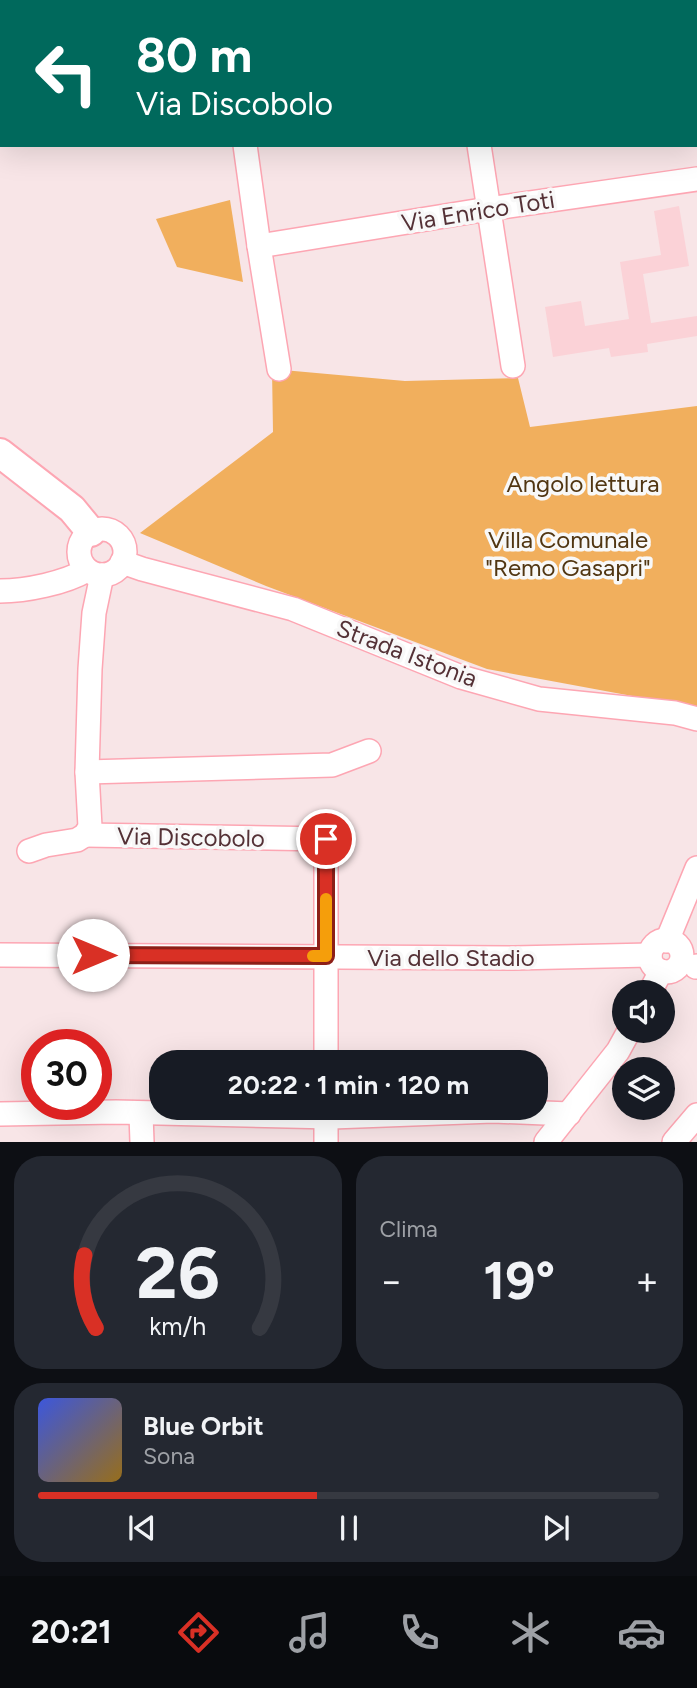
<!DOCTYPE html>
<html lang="it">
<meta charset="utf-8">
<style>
:root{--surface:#171b24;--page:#242831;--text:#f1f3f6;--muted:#9ea1a6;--line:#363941;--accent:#d93025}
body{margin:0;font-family:Figtree,sans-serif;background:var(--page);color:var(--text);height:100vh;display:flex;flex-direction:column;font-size:26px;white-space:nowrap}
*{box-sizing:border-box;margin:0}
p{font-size:23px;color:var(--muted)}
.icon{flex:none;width:38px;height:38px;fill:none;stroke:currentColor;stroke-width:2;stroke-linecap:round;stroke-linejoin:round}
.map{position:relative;height:1142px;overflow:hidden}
.panel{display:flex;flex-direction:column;gap:14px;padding:14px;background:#0d0f14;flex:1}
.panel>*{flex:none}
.banner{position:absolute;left:0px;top:0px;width:698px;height:147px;box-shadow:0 7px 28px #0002;background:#00695c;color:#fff;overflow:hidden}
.buttons{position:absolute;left:612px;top:980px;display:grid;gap:14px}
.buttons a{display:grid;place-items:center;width:63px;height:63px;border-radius:50%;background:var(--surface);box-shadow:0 7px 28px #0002;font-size:35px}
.speed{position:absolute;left:21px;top:1029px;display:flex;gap:14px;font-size:35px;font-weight:700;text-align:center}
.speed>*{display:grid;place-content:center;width:91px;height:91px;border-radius:50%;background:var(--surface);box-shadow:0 7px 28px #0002;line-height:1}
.speed .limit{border:10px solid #d22;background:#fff;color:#111}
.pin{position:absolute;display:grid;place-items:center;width:60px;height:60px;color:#fff;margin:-30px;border:4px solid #fff;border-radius:50%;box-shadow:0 2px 7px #0007}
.me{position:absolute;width:77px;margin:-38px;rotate:90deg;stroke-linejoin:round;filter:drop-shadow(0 0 5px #0008)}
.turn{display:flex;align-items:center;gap:24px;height:147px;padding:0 21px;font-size:32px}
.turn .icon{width:91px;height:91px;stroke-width:2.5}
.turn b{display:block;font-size:49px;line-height:60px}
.big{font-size:52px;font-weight:700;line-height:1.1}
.panel .tile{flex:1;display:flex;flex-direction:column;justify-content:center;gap:10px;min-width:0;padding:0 24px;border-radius:28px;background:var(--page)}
.panel .dial{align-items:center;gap:0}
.dial svg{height:182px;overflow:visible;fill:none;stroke:var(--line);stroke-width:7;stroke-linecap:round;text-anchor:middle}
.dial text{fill:var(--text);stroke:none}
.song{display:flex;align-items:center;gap:21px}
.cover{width:84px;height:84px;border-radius:10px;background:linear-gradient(135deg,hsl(230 70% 55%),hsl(40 70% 35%))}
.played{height:7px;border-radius:4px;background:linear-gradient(90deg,var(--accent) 45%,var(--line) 45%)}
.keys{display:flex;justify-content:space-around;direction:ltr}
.heat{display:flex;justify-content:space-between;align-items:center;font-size:38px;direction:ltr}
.panel .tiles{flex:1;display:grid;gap:14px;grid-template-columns:1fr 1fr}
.tile:last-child{grid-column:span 2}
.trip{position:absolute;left:149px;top:1050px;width:399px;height:70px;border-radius:28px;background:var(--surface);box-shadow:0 7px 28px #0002;font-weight:700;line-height:70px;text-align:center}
.dock{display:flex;height:112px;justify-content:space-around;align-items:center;background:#090b0e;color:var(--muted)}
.dock .icon{width:49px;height:49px}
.dock .on{color:var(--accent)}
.dock b{font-size:32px;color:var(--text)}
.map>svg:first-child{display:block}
.built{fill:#fbd2d7}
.green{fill:#f1af5d}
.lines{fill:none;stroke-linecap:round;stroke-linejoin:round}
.minor-casing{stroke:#fda6b3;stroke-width:26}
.tertiary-casing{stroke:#fda6b3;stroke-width:32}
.minor{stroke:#fff;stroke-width:23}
.tertiary{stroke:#fff;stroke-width:28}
.route-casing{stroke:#8d1f18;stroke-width:18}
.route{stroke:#d93025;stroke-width:12}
.slow{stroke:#f59e0b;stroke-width:12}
.labels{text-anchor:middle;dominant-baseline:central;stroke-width:7;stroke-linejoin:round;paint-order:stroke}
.street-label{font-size:24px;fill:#543136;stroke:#f8f8f8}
.park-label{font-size:24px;fill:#513612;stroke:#f8f8f8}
</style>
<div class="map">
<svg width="697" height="1142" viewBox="0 0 697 1142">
<rect width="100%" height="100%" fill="#f8e5e7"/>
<path class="built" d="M679 206 689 266 643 274 651 323 697 316V336L647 344 648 352 611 357 609 348 553 357 545 307 581 301 585 326 629 319 620 262 661 255 654 211Z"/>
<g class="green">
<path d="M230 200 243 282 177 267 156 219Z"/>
<path d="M272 369 405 381 518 378 530 427 697 406V708L487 669 266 586 140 533 273 432Z"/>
</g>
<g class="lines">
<g class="minor-casing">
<g id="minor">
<path d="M223 0V2"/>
<path d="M457 0V2"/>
<path d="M608 2 617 0"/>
<path d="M696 75 697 74"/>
<path d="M0 92H2"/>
<path d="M245 145 259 246 279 369"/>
<path d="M479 145 513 366"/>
<path d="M259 246 488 209 697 179"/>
<circle cx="102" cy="552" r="23"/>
<path d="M122 562 142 569 293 609 461 677 539 699 675 713 697 719"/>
<path d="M0 591C26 591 65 583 87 570"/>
<path d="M87 772 332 765 369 751"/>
<path d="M85 835 326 839V1062"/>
<path d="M29 851 46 845 77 840 85 835 90 827 87 772 90 669 94 613 102 575"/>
<circle cx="666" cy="956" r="16"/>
<path d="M667 941 697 868"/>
<path d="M0 955 514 958 650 955"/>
<path d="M696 967 697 966"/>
<path d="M650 992 661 971"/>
<path d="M326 1108V1142"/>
<path d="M0 1114 116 1112 332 1117 493 1111 569 1114"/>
<path d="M141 1114 142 1142"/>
<path d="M546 1142 618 1051 629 1031"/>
<path d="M674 1142 697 1115"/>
</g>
</g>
<g class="tertiary-casing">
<path id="tertiary" d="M0 453 72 509 91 532"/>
</g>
<use href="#minor" class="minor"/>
<use href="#tertiary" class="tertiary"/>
</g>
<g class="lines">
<g class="route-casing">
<path id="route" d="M93 955 326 956V839"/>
</g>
<use href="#route" class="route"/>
<path class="slow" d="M313 956H326V899"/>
</g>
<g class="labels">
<g class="street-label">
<text transform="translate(478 211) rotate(-9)">Via Enrico Toti</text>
<text transform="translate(407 653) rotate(21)">Strada Istonia</text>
<text transform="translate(191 837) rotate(1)">Via Discobolo</text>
<text x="451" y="957">Via dello Stadio</text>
</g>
<g class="park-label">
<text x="583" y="483">Angolo lettura</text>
<text x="568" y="539">Villa Comunale<tspan x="568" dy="28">"Remo Gasapri"</tspan></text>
</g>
</g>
</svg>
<div class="buttons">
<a><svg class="icon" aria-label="sound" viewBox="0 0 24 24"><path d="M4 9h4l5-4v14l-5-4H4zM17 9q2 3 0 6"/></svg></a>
<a><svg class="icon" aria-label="layers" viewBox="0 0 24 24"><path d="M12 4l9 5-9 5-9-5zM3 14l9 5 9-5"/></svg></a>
</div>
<div class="speed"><div class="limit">30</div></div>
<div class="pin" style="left:326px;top:839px;background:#d93025"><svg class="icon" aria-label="arrive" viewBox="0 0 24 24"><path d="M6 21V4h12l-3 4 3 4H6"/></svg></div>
<svg class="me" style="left:93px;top:955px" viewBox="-20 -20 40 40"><circle r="19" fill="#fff"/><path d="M0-13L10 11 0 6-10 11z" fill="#d93025"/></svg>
<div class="trip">20:22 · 1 min · 120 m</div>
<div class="banner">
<div class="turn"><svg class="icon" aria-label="left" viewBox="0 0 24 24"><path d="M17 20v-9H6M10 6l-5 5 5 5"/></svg><div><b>80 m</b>Via Discobolo</div></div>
</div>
</div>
<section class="panel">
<div class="tiles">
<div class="tile dial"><svg viewBox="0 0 100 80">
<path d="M14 69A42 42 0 1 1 86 69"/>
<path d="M14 69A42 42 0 0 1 9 37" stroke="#d93025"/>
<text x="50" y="56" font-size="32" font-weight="700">26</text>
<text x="50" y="72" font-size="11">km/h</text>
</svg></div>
<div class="tile"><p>Clima</p>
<div class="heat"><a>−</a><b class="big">19°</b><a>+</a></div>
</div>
<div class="tile">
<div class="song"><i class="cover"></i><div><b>Blue Orbit</b><p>Sona</p></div></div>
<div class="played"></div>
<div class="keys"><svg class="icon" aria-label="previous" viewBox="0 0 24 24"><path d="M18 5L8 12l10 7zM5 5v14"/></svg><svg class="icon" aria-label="pause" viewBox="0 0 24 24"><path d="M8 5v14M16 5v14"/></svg><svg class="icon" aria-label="next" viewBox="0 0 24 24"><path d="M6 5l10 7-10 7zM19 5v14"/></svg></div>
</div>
</div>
</section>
<nav class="dock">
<b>20:21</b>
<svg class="icon on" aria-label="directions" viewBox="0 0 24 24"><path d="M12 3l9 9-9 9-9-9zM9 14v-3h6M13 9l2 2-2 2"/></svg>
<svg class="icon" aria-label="music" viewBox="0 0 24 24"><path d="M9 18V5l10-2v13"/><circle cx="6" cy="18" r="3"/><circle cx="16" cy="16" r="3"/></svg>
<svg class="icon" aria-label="phone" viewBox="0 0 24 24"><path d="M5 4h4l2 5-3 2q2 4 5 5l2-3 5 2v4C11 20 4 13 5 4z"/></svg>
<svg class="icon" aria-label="climate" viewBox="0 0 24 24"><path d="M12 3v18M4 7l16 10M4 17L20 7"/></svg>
<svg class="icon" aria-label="car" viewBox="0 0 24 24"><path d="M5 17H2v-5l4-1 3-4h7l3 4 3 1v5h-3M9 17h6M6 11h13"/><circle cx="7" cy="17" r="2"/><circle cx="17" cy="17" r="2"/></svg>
</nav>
